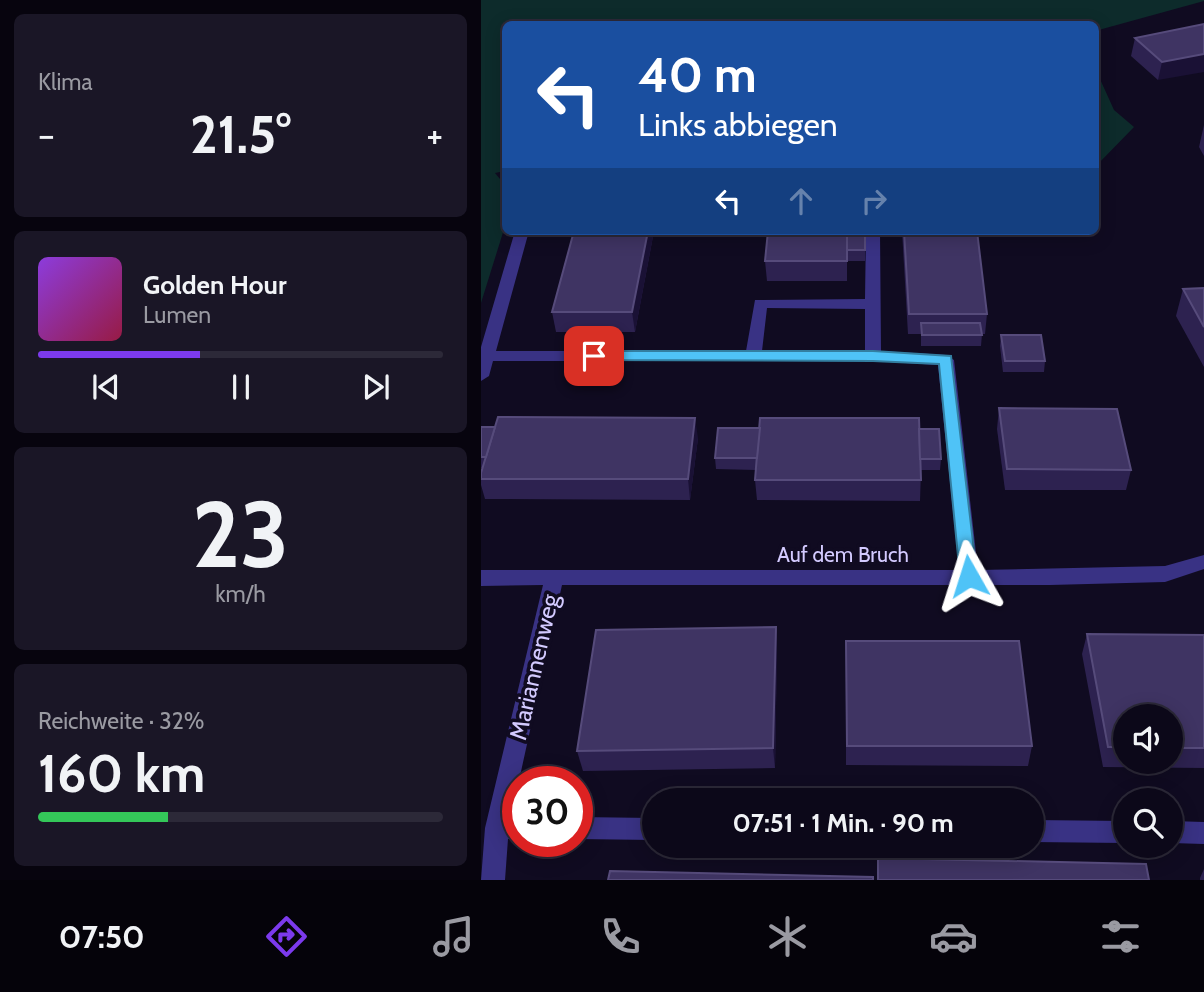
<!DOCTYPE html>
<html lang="de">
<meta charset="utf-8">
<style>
:root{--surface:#0c0819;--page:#1a1626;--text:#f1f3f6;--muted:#9a9aa2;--line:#2c2938;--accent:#7c3aed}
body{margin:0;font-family:Cabin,sans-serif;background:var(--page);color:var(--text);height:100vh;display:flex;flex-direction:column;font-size:26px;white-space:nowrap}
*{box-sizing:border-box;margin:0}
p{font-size:23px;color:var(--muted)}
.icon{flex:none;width:38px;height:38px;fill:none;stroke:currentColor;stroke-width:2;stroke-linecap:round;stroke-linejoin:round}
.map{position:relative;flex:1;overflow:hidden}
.side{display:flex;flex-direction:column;gap:14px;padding:14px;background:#07040e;width:481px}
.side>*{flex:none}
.hud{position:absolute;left:21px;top:21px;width:597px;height:214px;border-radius:10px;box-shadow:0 4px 18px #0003,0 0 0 2px var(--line);background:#1a4fa0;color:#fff;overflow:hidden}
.controls{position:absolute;left:632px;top:704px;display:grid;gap:14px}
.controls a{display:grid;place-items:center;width:70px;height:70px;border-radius:50%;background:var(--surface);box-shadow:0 4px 18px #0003,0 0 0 2px var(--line);font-size:35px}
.speed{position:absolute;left:21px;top:766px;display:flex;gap:14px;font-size:35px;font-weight:700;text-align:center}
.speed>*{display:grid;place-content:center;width:91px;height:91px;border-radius:50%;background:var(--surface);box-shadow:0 4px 18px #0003,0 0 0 2px var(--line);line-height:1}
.speed .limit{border:10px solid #d22;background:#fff;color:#111}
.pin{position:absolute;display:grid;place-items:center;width:60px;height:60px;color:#fff;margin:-30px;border-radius:14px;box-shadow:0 4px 10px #0006}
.me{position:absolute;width:77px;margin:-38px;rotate:354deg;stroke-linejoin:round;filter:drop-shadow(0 0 5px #0008)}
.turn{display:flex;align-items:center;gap:24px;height:147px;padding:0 21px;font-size:32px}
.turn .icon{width:91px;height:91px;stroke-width:2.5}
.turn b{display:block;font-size:49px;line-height:60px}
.lanes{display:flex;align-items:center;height:66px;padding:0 21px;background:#0003;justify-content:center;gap:35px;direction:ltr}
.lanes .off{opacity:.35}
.big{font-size:52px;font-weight:700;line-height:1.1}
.side .card{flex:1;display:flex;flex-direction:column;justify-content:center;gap:10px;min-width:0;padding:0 24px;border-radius:10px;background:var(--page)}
.side .dial{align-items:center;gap:0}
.dial b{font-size:91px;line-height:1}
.song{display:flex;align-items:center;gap:21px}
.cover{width:84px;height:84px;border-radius:10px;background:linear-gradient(135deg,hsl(270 70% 55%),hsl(340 70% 35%))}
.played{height:7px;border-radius:4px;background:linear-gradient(90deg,var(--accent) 40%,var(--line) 40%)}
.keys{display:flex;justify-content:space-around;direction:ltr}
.heat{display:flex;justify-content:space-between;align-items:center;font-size:38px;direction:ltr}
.charge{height:10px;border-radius:5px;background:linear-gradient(90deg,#34c759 32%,var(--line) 0)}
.trip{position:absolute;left:161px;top:788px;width:402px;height:70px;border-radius:35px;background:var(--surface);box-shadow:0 4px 18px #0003,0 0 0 2px var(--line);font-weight:700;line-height:70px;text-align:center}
.tab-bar{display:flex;height:112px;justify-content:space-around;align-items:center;background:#05030a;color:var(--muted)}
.tab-bar .icon{width:49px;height:49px}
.tab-bar .current{color:var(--accent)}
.tab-bar b{font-size:32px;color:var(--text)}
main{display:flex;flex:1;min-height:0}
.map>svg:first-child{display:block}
.green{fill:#0d2b2b}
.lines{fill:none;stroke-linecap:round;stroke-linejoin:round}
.street{fill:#393284;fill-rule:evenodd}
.wall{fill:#2d2250;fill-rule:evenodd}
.shaded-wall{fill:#1a1135}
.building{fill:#3f3463;stroke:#564b7b;stroke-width:2}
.route{fill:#4fc3f7;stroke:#337fa1;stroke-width:2}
.labels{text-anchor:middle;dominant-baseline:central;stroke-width:7;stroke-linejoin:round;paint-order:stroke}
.street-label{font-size:21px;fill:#d3caff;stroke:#100b21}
.near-street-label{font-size:24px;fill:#d3caff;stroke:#100b21}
</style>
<main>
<section class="side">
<div class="card"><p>Klima</p>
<div class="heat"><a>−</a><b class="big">21.5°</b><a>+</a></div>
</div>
<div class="card">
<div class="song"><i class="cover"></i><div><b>Golden Hour</b><p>Lumen</p></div></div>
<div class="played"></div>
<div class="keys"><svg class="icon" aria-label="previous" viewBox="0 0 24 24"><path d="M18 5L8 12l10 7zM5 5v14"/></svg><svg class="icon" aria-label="pause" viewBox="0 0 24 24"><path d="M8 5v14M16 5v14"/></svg><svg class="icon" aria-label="next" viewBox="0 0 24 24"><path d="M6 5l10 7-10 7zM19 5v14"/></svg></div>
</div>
<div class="card dial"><b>23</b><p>km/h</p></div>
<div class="card"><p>Reichweite · 32%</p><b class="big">160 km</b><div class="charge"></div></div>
</section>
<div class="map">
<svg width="723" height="880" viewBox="0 0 723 880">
<rect width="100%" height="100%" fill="#100b21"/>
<g class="green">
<path d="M0 0H723V1L614 31V24H24V171L14 173 24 185V226L0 303Z"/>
<path d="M614 68 633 110 653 127 614 167Z"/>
</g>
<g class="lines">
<g class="street">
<path d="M34 231H48L15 351H265L274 300 384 299 385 231H399L400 351 465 355 473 360 497 570 684 566 723 555V569L684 582 569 585H81L30 817H37V839H27L24 880H0L4 828 62 585 0 586V570H478L457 365 392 361H12L8 376 0 381V347ZM286 308 384 309V351H281Z"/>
<path d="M96 817 173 818V840L96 839Z"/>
<path d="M551 820 644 821V843L551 842Z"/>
<path d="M690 821 723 822V844L690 843Z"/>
</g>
</g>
<g class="wall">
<path d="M723 24 677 80 650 56 654 38Z"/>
<path d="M723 125V156L718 147Z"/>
<path d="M173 231 154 332H75L71 312Z"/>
<path d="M366 231V281H286L284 261Z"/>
<rect x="366" y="231" width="18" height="30"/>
<path d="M421 231H496L506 314 504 334H501L500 346H440V334H427Z"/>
<path d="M723 288V367L695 316 702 289Z"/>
<path d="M520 335 564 361 563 372H522L519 346Z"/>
<path d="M518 408 650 470 645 490H524L516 429Z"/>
<path d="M0 427 217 438 209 500 4 499 0 485V473L1 468H0Z"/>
<path d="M438 429 460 459 459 470H440L439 501 276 500 274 480 275 470 235 469 234 458Z"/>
<path d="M295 627 296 647 294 768 102 771 96 751Z"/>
<path d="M606 634 723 635V768L622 767 601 654ZM644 716H690V761H644Z"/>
<path d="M365 641 551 746 547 766 365 765Z"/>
<path d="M723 869V880H719V878Z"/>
</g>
<g class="shaded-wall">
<path d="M723 54V72L677 80 681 62Z"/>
<path d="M167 231H173L154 332 151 312Z"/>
<path d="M214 418 217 438 209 500 207 479Z"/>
<path d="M295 627 296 647 294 768 292 748Z"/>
</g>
<g class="building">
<path d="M723 24V54L681 62 654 38Z"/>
<path d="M93 231H167L151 312H71Z"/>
<path d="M287 231H366V261H284Z"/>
<rect x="366" y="231" width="18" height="19"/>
<path d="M423 231H496L506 314H428Z"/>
<path d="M723 288V327L702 289Z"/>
<path d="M440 323H499L501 335H441Z"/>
<path d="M520 335H560L564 361H524Z"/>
<path d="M518 408 636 409 650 470 526 469Z"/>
<path d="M17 417 214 418 207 479H0V473Z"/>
<path d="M279 418H438L440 480H274Z"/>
<path d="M0 427H14L5 457H0Z"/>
<path d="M237 428H279L276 458H234Z"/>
<path d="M438 429H458L460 459H439Z"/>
<path d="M295 627 292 748 96 751 115 630Z"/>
<path d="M606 634 723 635V748H690V716H644V747H627Z"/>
<path d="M365 641H538L551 746H366Z"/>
<path d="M397 858 665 864 668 880H397Z"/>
<path d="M129 871 392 877V880H127Z"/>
</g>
<path class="route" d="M113 351H392L470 356 496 576 494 581H481L479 576 458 364 392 361 108 360 105 356 108 353Z"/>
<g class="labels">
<g class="street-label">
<text x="362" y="554">Auf dem Bruch</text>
</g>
<g class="near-street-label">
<text transform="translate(53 667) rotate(-77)">Mariannenweg</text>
</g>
</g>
</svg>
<div class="controls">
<a><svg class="icon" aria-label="sound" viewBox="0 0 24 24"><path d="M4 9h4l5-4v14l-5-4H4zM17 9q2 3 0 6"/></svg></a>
<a><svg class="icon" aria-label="search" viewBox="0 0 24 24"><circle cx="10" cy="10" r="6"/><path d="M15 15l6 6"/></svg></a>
</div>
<div class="speed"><div class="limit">30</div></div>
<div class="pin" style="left:113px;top:356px;background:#d93025"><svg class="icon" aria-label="arrive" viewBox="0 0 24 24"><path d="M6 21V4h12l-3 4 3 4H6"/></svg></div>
<svg class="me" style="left:488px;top:576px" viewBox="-20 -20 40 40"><path d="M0-17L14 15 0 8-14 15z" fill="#4fc3f7" stroke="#fff" stroke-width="4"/></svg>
<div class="trip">07:51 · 1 Min. · 90 m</div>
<div class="hud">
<div class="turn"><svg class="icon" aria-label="left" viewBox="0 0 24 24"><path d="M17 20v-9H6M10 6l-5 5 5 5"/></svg><div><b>40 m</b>Links abbiegen</div></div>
<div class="lanes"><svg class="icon" aria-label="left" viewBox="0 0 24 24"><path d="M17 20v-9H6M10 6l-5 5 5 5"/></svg><svg class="icon off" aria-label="ahead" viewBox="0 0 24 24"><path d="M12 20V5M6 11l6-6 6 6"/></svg><svg class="icon off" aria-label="right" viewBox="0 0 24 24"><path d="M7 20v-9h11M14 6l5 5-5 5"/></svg></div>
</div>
</div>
</main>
<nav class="tab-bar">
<b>07:50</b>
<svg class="icon current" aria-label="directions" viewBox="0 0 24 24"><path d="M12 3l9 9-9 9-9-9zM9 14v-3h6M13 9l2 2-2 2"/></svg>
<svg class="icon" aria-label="music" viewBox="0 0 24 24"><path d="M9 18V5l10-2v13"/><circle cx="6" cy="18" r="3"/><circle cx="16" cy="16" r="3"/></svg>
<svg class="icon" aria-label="phone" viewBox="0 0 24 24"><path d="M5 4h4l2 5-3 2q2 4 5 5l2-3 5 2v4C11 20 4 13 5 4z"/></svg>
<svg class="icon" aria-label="climate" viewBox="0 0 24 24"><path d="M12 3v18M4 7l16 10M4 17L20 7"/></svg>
<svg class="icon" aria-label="car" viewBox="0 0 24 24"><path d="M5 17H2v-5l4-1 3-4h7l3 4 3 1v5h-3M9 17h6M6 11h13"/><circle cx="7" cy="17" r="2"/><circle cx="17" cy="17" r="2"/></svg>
<svg class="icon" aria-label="filters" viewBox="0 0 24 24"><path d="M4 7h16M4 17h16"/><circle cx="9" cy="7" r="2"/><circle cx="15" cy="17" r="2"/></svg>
</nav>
